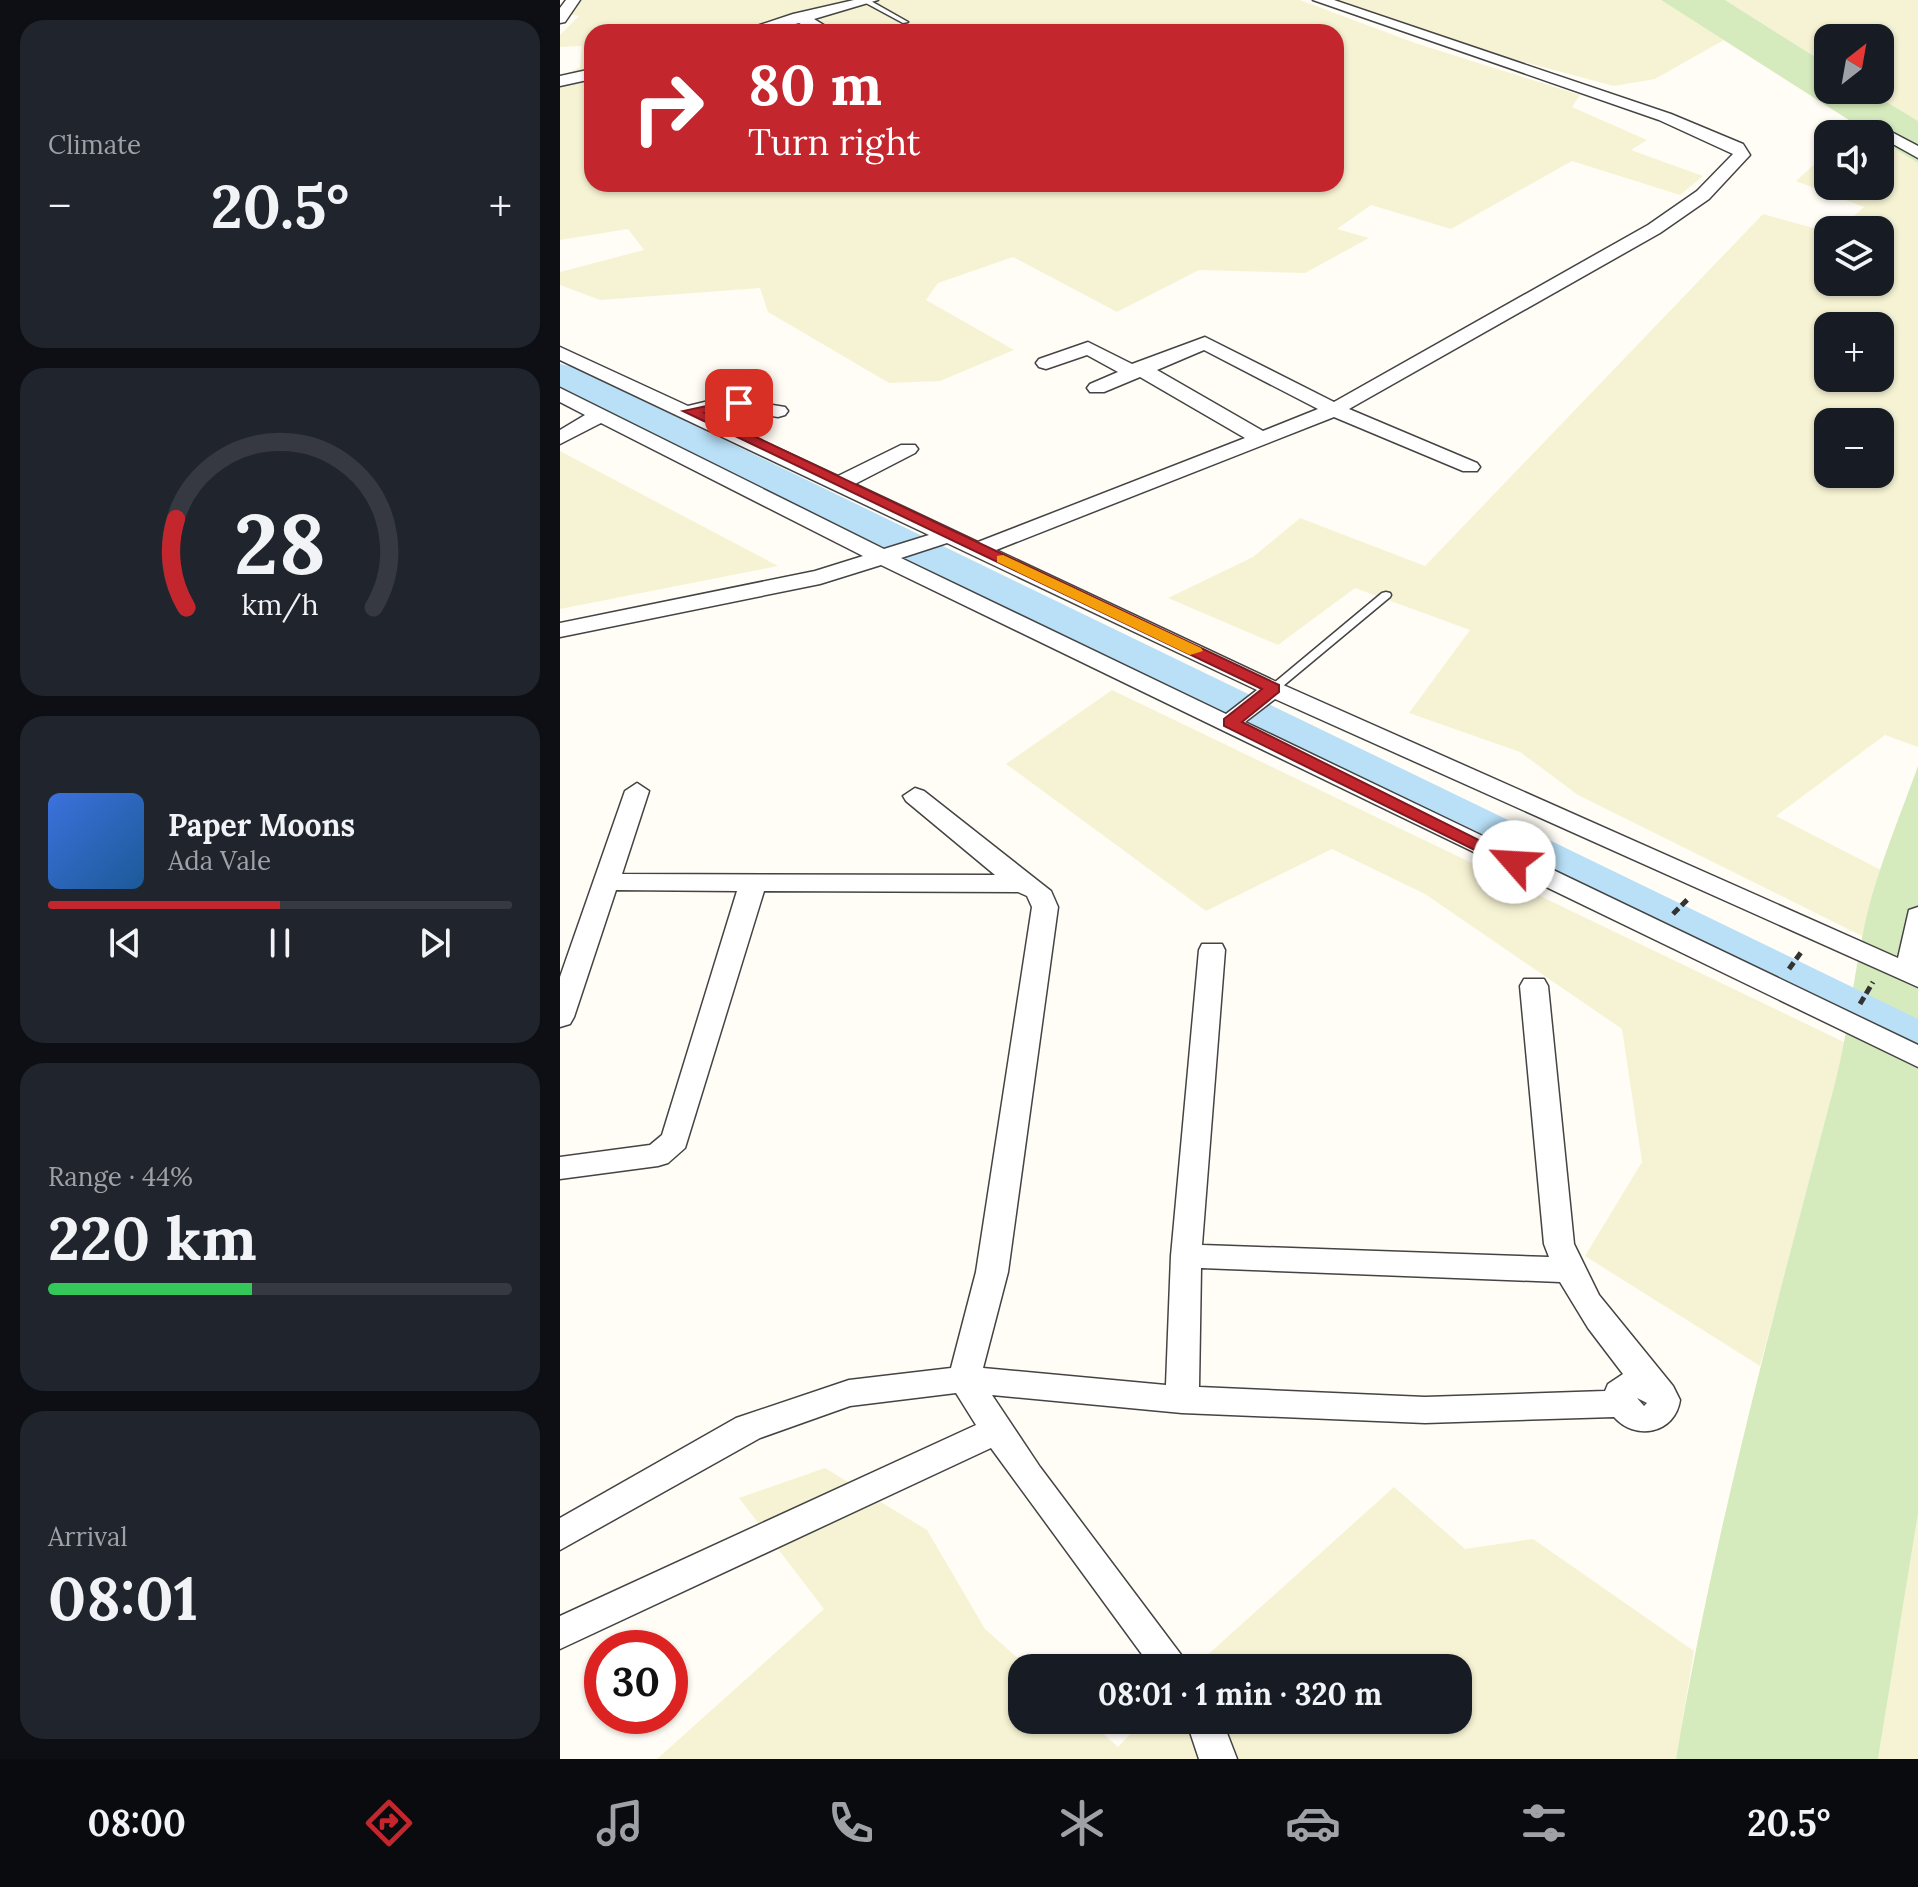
<!DOCTYPE html>
<meta charset="utf-8">
<style>
:root{--surface:#171b24;--page:#20242c;--text:#f1f3f6;--muted:#9ea1a6;--line:#363941;--accent:#c4262e}
body{margin:0;font-family:Lora,serif;background:var(--page);color:var(--text);height:100vh;display:flex;flex-direction:column;font-size:30px;white-space:nowrap}
*{box-sizing:border-box;margin:0}
p{font-size:26px;color:var(--muted)}
.icon{flex:none;width:44px;height:44px;fill:none;stroke:currentColor;stroke-width:2;stroke-linecap:round;stroke-linejoin:round}
.map{position:relative;flex:1;overflow:hidden}
.sheet{display:flex;flex-direction:column;gap:20px;padding:20px;background:#0d0f14;width:560px}
.sheet>*{flex:none}
.hud{position:absolute;left:24px;top:24px;width:760px;height:168px;border-radius:24px;box-shadow:0 2px 6px #0004;background:#c4262e;color:#fff;overflow:hidden}
.needle{width:52px;rotate:31deg}
.controls{position:absolute;left:1254px;top:24px;display:grid;gap:16px}
.controls a{display:grid;place-items:center;width:80px;height:80px;border-radius:16px;background:var(--surface);box-shadow:0 2px 6px #0004;font-size:40px}
.speed{position:absolute;left:24px;top:1630px;display:flex;gap:16px;font-size:40px;font-weight:700;text-align:center}
.speed>*{display:grid;place-content:center;width:104px;height:104px;border-radius:50%;background:var(--surface);box-shadow:0 2px 6px #0004;line-height:1}
.speed .limit{border:12px solid #d22;background:#fff;color:#111}
.pin{position:absolute;display:grid;place-items:center;width:68px;height:68px;color:#fff;margin:-34px;border-radius:16px;box-shadow:0 4px 12px #0006}
.me{position:absolute;width:88px;margin:-44px;rotate:296deg;stroke-linejoin:round;filter:drop-shadow(0 0 6px #0008)}
.turn{display:flex;align-items:center;gap:28px;height:168px;padding:0 32px;font-size:36px}
.turn .icon{width:104px;height:104px;stroke-width:2.5}
.turn b{display:block;font-size:56px;line-height:68px}
.big{font-size:60px;font-weight:800;line-height:1.1}
.sheet .card{flex:1;display:flex;flex-direction:column;justify-content:center;gap:12px;min-width:0;padding:0 28px;border-radius:24px;background:var(--page)}
.sheet .dial{align-items:center;gap:0}
.dial svg{height:208px;overflow:visible;fill:none;stroke:var(--line);stroke-width:7;stroke-linecap:round;text-anchor:middle}
.dial text{fill:var(--text);stroke:none}
.song{display:flex;align-items:center;gap:24px}
.cover{width:96px;height:96px;border-radius:12px;background:linear-gradient(135deg,hsl(220 70% 55%),hsl(210 70% 35%))}
.played{height:8px;border-radius:4px;background:linear-gradient(90deg,var(--accent) 50%,var(--line) 50%)}
.keys{display:flex;justify-content:space-around;direction:ltr}
.heat{display:flex;justify-content:space-between;align-items:center;font-size:44px;direction:ltr}
.charge{height:12px;border-radius:6px;background:linear-gradient(90deg,#34c759 44%,var(--line) 0)}
.trip{position:absolute;left:448px;top:1654px;width:464px;height:80px;border-radius:24px;background:var(--surface);box-shadow:0 2px 6px #0004;font-weight:800;line-height:80px;text-align:center}
.menu{display:flex;height:128px;justify-content:space-around;align-items:center;background:#090b0e;color:var(--muted)}
.menu .icon{width:56px;height:56px}
.menu .on{color:var(--accent)}
.menu b{font-size:36px;color:var(--text)}
main{display:flex;flex:1;min-height:0}
.map>svg:first-child{display:block}
.farmland{fill:#f6f3d4;fill-rule:evenodd}
.green{fill:#d5ebbd}
.lines{fill:none;stroke-linecap:round;stroke-linejoin:round}
.river{fill:#b9e0f7;fill-rule:evenodd}
.service-casing{stroke:#444;stroke-width:3}
.minor-casing{stroke:#444;stroke-width:3}
.path{stroke:#333;stroke-width:5;stroke-dasharray:8 4;stroke-linecap:butt}
.service{fill:#fff;fill-rule:evenodd}
.minor{fill:#fff;fill-rule:evenodd}
.route{fill:#c4262e;stroke:#7f191e;stroke-width:2}
.slow{fill:#f59e0b}
</style>
<main>
<section class="sheet">
<div class="card"><p>Climate</p>
<div class="heat"><a>−</a><b class="big">20.5°</b><a>+</a></div>
</div>
<div class="card dial"><svg viewBox="0 0 100 80">
<path d="M14 69A42 42 0 1 1 86 69"/>
<path d="M14 69A42 42 0 0 1 10 35" stroke="#c4262e"/>
<text x="50" y="56" font-size="32" font-weight="700">28</text>
<text x="50" y="72" font-size="11">km/h</text>
</svg></div>
<div class="card">
<div class="song"><i class="cover"></i><div><b>Paper Moons</b><p>Ada Vale</p></div></div>
<div class="played"></div>
<div class="keys"><svg class="icon" aria-label="previous" viewBox="0 0 24 24"><path d="M18 5L8 12l10 7zM5 5v14"/></svg><svg class="icon" aria-label="pause" viewBox="0 0 24 24"><path d="M8 5v14M16 5v14"/></svg><svg class="icon" aria-label="next" viewBox="0 0 24 24"><path d="M6 5l10 7-10 7zM19 5v14"/></svg></div>
</div>
<div class="card"><p>Range · 44%</p><b class="big">220 km</b><div class="charge"></div></div>
<div class="card"><p>Arrival</p><b class="big">08:01</b></div>
</section>
<div class="map">
<svg width="1358" height="1759" viewBox="0 0 1358 1759">
<rect width="100%" height="100%" fill="#fffdf5"/>
<g class="farmland">
<path d="M22 0H740L855 43 1020 95 1012 107 1087 140 1071 150 1143 176 1120 195 1012 161 891 229 811 205 777 229 809 238 745 273 639 270 557 312 453 257 378 283 366 300 454 350 380 381 329 383 208 312 200 288 40 300 0 285V272L84 250 68 229 0 240V77L20 67 22 46 0 47V35L19 16 8 14ZM32 32H776V184H32Z"/>
<path d="M774 0H1101L1164 40 1095 79 1054 86 934 54Z"/>
<path d="M1165 0H1358V121L1307 90H1320V38H1268V65Z"/>
<path d="M1320 140 1358 163V747L1325 735 1216 816 1321 870 1302 936 1018 795 960 752 849 713 910 630 795 588 718 645 608 598 693 557 740 518 865 566 1203 214 1268 232V282H1320V230H1279L1304 207 1236 181 1268 152V186H1320ZM1268 326H1320V378H1268ZM1268 422H1320V474H1268Z"/>
<path d="M0 451 218 566 0 609Z"/>
<path d="M552 690 1286 1043 1200 1366 1025 1256 1082 1162 1062 1029 865 894 772 849 646 911 446 764Z"/>
<path d="M265 1468 367 1530 425 1629 469 1668H462V1720H528L558 1747 583 1720H898V1668H633L834 1487 905 1549 973 1539 1134 1651 1116 1759H97L264 1609 179 1498Z"/>
<path d="M1358 1514V1759H1318Z"/>
</g>
<g class="green">
<path d="M1101 0H1165L1268 65V90H1307L1358 121V163L1320 140V134H1311Z"/>
<path d="M1358 766V1514L1318 1759H1116C1154 1532 1215 1309 1274 1087 1287 1038 1292 988 1302 938 1313 879 1338 822 1358 766Z"/>
</g>
<g class="lines">
<path class="river" d="M0 364 14 367 1358 1019V1063L1337 1057 0 392Z"/>
<g class="service-casing">
<g id="service">
<path d="M303 0H309L348 22 343 23 304 2Z"/>
<path d="M826 592 830 593 831 595 830 597 717 691H709L708 689 709 687 822 593Z"/>
</g>
</g>
<g class="minor-casing">
<g id="minor">
<path d="M6 0H20L5 22 0 23V8Z"/>
<path d="M294 0H318L254 19 275 32H256L239 23 205 32H179L233 14Z"/>
<path d="M753 0H774L1111 114 1183 144 1190 155 1149 199 1100 233 789 409 917 463 920 467 917 471H903L774 417 436 550 721 684 1338 958 1349 910 1358 907V987L715 699 685 722 1358 1045V1067L321 565 260 584 0 637V623L255 571 303 556 41 423 0 444V430L25 415 0 402V388L324 549 369 535 0 360V347L128 406 165 397 225 407 228 411 225 415 218 417 165 409 145 414 278 476 341 445H355L358 449 355 453 295 484 418 542 685 438 580 377 544 392H530L527 388 530 384 558 372 527 355 486 369 479 367 476 363 479 359 528 342 572 364 645 337 774 402 1088 225 1137 191 1173 154 1099 120ZM644 350 758 409 703 431 597 370ZM387 543 697 690 666 714 341 558Z"/>
<path d="M32 69V79L0 86V76Z"/>
<path d="M1322 127 1358 146V158L1315 134 1316 129Z"/>
<path d="M77 783 89 791 62 874 435 875 346 801 343 796 355 788 364 791 491 891 498 907 448 1272 423 1368 606 1385 611 1256 639 950 642 944H662L665 950 642 1245 989 1257 984 1244 960 986 964 979H984L988 986 1014 1244 1039 1295 1113 1386 1120 1400C1115 1434 1075 1441 1054 1417L865 1423 622 1413 432 1395 480 1467 631 1668H592L431 1448 0 1649V1616L416 1425 396 1393 290 1406 200 1438 0 1550V1518L176 1418 289 1380 391 1368 416 1272 472 907 467 896 458 892 204 891 125 1148 108 1163 98 1166 0 1179V1157L90 1145 102 1135 177 891 56 890 14 1017 10 1024 0 1027V977L65 791ZM641 1268 1000 1282 1028 1328 1063 1374 1048 1384 1045 1391 865 1397 639 1387ZM1077 1398 1087 1403 1084 1406Z"/>
<path d="M626 1720H662L677 1759H639Z"/>
</g>
</g>
<g class="path">
<path d="M1113 914 1129 898"/>
<path d="M1229 969 1242 951"/>
<path d="M1300 1004 1313 982"/>
</g>
<use href="#service" class="service"/>
<use href="#minor" class="minor"/>
</g>
<path class="route" d="M179 399 184 400V406L145 413 719 685V692L682 722 963 862 960 866H947L664 726V719L702 689 123 411Z"/>
<path class="slow" d="M443 555 641 648 643 651 630 655 437 562V556Z"/>
</svg>
<div class="controls">
<a><svg class="needle" viewBox="-14 -14 28 28"><path d="M0-13l5 13h-10z" fill="#e53935"/><path d="M0 13l5-13h-10z" fill="#9ea1a6"/></svg></a>
<a><svg class="icon" aria-label="sound" viewBox="0 0 24 24"><path d="M4 9h4l5-4v14l-5-4H4zM17 9q2 3 0 6"/></svg></a>
<a><svg class="icon" aria-label="layers" viewBox="0 0 24 24"><path d="M12 4l9 5-9 5-9-5zM3 14l9 5 9-5"/></svg></a>
<a>+</a>
<a>−</a>
</div>
<div class="speed"><div class="limit">30</div></div>
<div class="pin" style="left:179px;top:403px;background:#d93025"><svg class="icon" aria-label="arrive" viewBox="0 0 24 24"><path d="M6 21V4h12l-3 4 3 4H6"/></svg></div>
<svg class="me" style="left:954px;top:862px" viewBox="-20 -20 40 40"><circle r="19" fill="#fff"/><path d="M0-13L10 11 0 6-10 11z" fill="#c4262e"/></svg>
<div class="trip">08:01 · 1 min · 320 m</div>
<div class="hud">
<div class="turn"><svg class="icon" aria-label="right" viewBox="0 0 24 24"><path d="M7 20v-9h11M14 6l5 5-5 5"/></svg><div><b>80 m</b>Turn right</div></div>
</div>
</div>
</main>
<nav class="menu">
<b>08:00</b>
<svg class="icon on" aria-label="directions" viewBox="0 0 24 24"><path d="M12 3l9 9-9 9-9-9zM9 14v-3h6M13 9l2 2-2 2"/></svg>
<svg class="icon" aria-label="music" viewBox="0 0 24 24"><path d="M9 18V5l10-2v13"/><circle cx="6" cy="18" r="3"/><circle cx="16" cy="16" r="3"/></svg>
<svg class="icon" aria-label="phone" viewBox="0 0 24 24"><path d="M5 4h4l2 5-3 2q2 4 5 5l2-3 5 2v4C11 20 4 13 5 4z"/></svg>
<svg class="icon" aria-label="climate" viewBox="0 0 24 24"><path d="M12 3v18M4 7l16 10M4 17L20 7"/></svg>
<svg class="icon" aria-label="car" viewBox="0 0 24 24"><path d="M5 17H2v-5l4-1 3-4h7l3 4 3 1v5h-3M9 17h6M6 11h13"/><circle cx="7" cy="17" r="2"/><circle cx="17" cy="17" r="2"/></svg>
<svg class="icon" aria-label="filters" viewBox="0 0 24 24"><path d="M4 7h16M4 17h16"/><circle cx="9" cy="7" r="2"/><circle cx="15" cy="17" r="2"/></svg>
<b>20.5°</b>
</nav>
